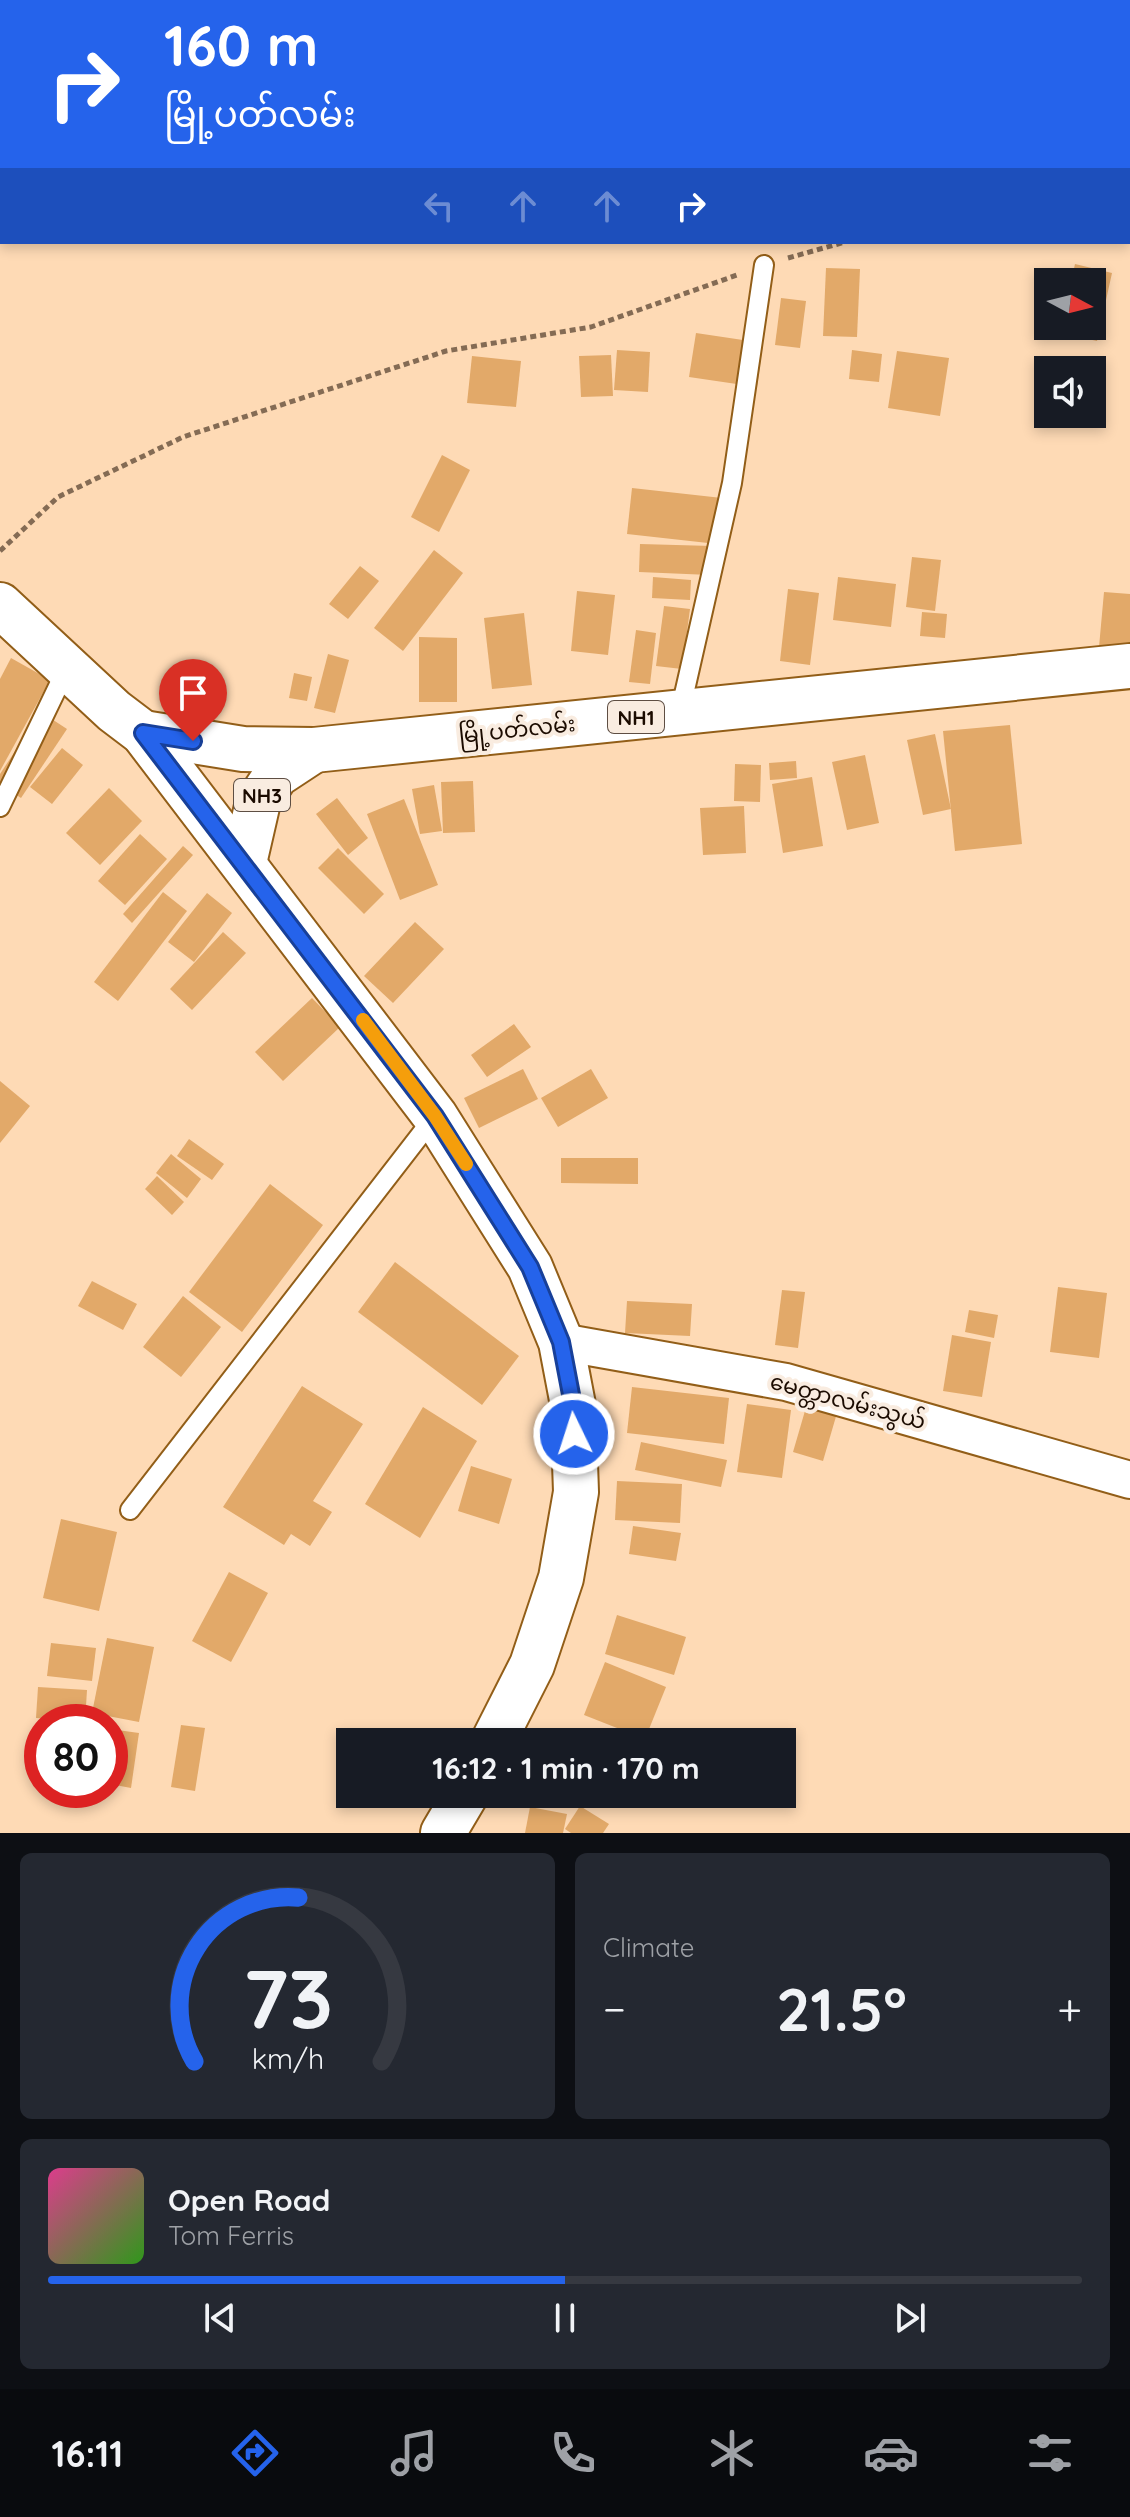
<!DOCTYPE html>
<meta charset="utf-8">
<style>
:root{--surface:#171b24;--page:#242831;--text:#f1f3f6;--muted:#9ea1a6;--line:#363941;--accent:#2563eb}
body{margin:0;font-family:Quicksand,"Noto Sans Myanmar",sans-serif;background:var(--page);color:var(--text);height:100vh;display:flex;flex-direction:column;font-size:30px;white-space:nowrap}
*{box-sizing:border-box;margin:0}
p{font-size:26px;color:var(--muted)}
.icon{flex:none;width:44px;height:44px;fill:none;stroke:currentColor;stroke-width:2;stroke-linecap:round;stroke-linejoin:round}
.map{position:relative;height:1833px;overflow:hidden}
.sheet{display:flex;flex-direction:column;gap:20px;padding:20px;background:#0d0f14;flex:1}
.sheet>*{flex:none}
.banner{position:absolute;left:0px;top:0px;width:1130px;height:244px;box-shadow:0 4px 12px #0003;background:#2563eb;color:#fff;overflow:hidden}
.needle{width:52px;rotate:97deg}
.tools{position:absolute;left:1034px;top:268px;display:grid;gap:16px}
.tools a{display:grid;place-items:center;width:72px;height:72px;border-radius:0px;background:var(--surface);box-shadow:0 4px 12px #0003;font-size:40px}
.speed{position:absolute;left:24px;top:1704px;display:flex;gap:16px;font-size:40px;font-weight:700;text-align:center}
.speed>*{display:grid;place-content:center;width:104px;height:104px;border-radius:50%;background:var(--surface);box-shadow:0 4px 12px #0003;line-height:1}
.speed .limit{border:12px solid #d22;background:#fff;color:#111}
.pin{position:absolute;display:grid;place-items:center;width:68px;height:68px;color:#fff;margin:-82px -34px;border-radius:50% 50% 50% 0;rotate:-45deg;box-shadow:0 0 8px #0007}
.pin .icon{rotate:45deg}
.me{position:absolute;width:88px;margin:-44px;rotate:356deg;stroke-linejoin:round;filter:drop-shadow(0 0 6px #0008)}
.turn{display:flex;align-items:center;gap:28px;height:168px;padding:0 32px;font-size:36px}
.turn .icon{width:104px;height:104px;stroke-width:2.5}
.turn b{display:block;font-size:56px;line-height:68px}
.lanes{display:flex;align-items:center;height:76px;padding:0 32px;background:#0003;justify-content:center;gap:40px;direction:ltr}
.lanes .off{opacity:.35}
.big{font-size:60px;font-weight:700;line-height:1.1}
.sheet .widget{flex:1;display:flex;flex-direction:column;justify-content:center;gap:12px;min-width:0;padding:0 28px;border-radius:12px;background:var(--page)}
.sheet .dial{align-items:center;gap:0}
.dial svg{height:208px;overflow:visible;fill:none;stroke:var(--line);stroke-width:7;stroke-linecap:round;text-anchor:middle}
.dial text{fill:var(--text);stroke:none}
.song{display:flex;align-items:center;gap:24px}
.cover{width:96px;height:96px;border-radius:12px;background:linear-gradient(135deg,hsl(330 70% 55%),hsl(110 70% 35%))}
.played{height:8px;border-radius:4px;background:linear-gradient(90deg,var(--accent) 50%,var(--line) 50%)}
.keys{display:flex;justify-content:space-around;direction:ltr}
.heat{display:flex;justify-content:space-between;align-items:center;font-size:44px;direction:ltr}
.sheet .tiles{flex:1;display:grid;gap:20px;grid-template-columns:1fr 1fr}
.widget:last-child{grid-column:span 2}
.trip{position:absolute;left:336px;top:1728px;width:460px;height:80px;border-radius:0px;background:var(--surface);box-shadow:0 4px 12px #0003;font-weight:700;line-height:80px;text-align:center}
.dock{display:flex;height:128px;justify-content:space-around;align-items:center;background:#090b0e;color:var(--muted)}
.dock .icon{width:56px;height:56px}
.dock .current{color:var(--accent)}
.dock b{font-size:36px;color:var(--text)}
.map>svg:first-child{display:block}
.building{fill:#e2a969}
.lines{fill:none;stroke-linecap:round;stroke-linejoin:round}
.lane-casing{stroke:#925e18;stroke-width:22}
.street-casing{stroke:#925e18;stroke-width:40}
.highway-casing{stroke:#925e18;stroke-width:48}
.path{stroke:#846b54;stroke-width:5;stroke-dasharray:6 4;stroke-linecap:butt}
.lane{stroke:#fff;stroke-width:18}
.street{stroke:#fff;stroke-width:36}
.highway{stroke:#fff;stroke-width:44}
.route-casing{stroke:#184099;stroke-width:20}
.route{stroke:#2563eb;stroke-width:14}
.slow{stroke:#f59e0b;stroke-width:14}
.labels{text-anchor:middle;dominant-baseline:central;stroke-width:8;stroke-linejoin:round;paint-order:stroke}
.shield{fill:#f9ece0;stroke:#5e4e43;stroke-width:2}
.shield-label{font-size:20px;font-weight:bold;fill:#1b0b00}
.street-label{font-size:22px;fill:#1b0b00;stroke:#f9ece0}
</style>
<div class="map">
<svg width="1130" height="1833" viewBox="0 0 1130 1833">
<rect width="100%" height="100%" fill="#fedab5"/>
<g class="building">
<path d="M1075 264 1112 273 1097 341 1060 333 1061 326H1092V282H1071Z"/>
<path d="M826 268 860 269 857 337 823 336Z"/>
<path d="M781 298 806 301 800 348 775 345Z"/>
<path d="M696 333 763 343 757 387 689 377Z"/>
<path d="M617 350 650 352 648 392 614 390Z"/>
<path d="M852 350 882 354 879 382 849 379Z"/>
<path d="M897 351 949 358 940 416 888 408Z"/>
<path d="M611 355 613 396 581 397 579 356Z"/>
<path d="M472 356 521 361 516 407 467 403Z"/>
<path d="M442 455 470 470 439 532 411 517Z"/>
<path d="M632 488 722 498 717 544 627 534Z"/>
<path d="M640 544 712 546 710 575 639 572Z"/>
<path d="M434 550 463 573 403 651 374 628Z"/>
<path d="M912 557 941 560 935 611 906 607Z"/>
<path d="M360 566 379 581 348 619 329 604Z"/>
<path d="M653 577 691 580 690 600 652 598Z"/>
<path d="M838 577 896 584 891 627 833 620Z"/>
<path d="M788 589 819 593 810 665 780 661Z"/>
<path d="M577 591 615 595 608 655 571 651Z"/>
<path d="M1104 592 1130 594V661L1098 658Z"/>
<path d="M664 606 690 609 682 669 656 666Z"/>
<path d="M922 612 947 614 945 638 920 636Z"/>
<path d="M524 613 532 685 492 689 484 618Z"/>
<path d="M636 630 656 633 650 684 629 682Z"/>
<path d="M419 637 457 638V702H419Z"/>
<path d="M328 654 349 660 335 713 314 708Z"/>
<path d="M11 658 50 680 0 771V679Z"/>
<path d="M294 673 312 677 307 701 289 698Z"/>
<path d="M41 712 67 729 21 798 0 784V774Z"/>
<path d="M1010 725 1022 844 955 851 943 731Z"/>
<path d="M935 734 951 809 923 815 907 740Z"/>
<path d="M62 748 83 765 52 804 30 787Z"/>
<path d="M865 755 879 823 847 830 832 762Z"/>
<path d="M796 761 797 778 770 780 769 763Z"/>
<path d="M735 764 761 765 760 802 734 801Z"/>
<path d="M812 777 823 846 783 853 772 784Z"/>
<path d="M473 781 475 832 443 833 441 782Z"/>
<path d="M434 785 442 831 420 834 412 789Z"/>
<path d="M109 788 142 821 100 865 66 833Z"/>
<path d="M337 798 368 838 348 855 316 814Z"/>
<path d="M404 799 438 885 400 900 367 814Z"/>
<path d="M744 806 746 853 703 855 700 808Z"/>
<path d="M140 834 167 859 125 905 98 881Z"/>
<path d="M183 846 193 855 132 923 123 914Z"/>
<path d="M338 848 384 894 364 914 318 868Z"/>
<path d="M163 892 187 911 118 1001 94 982Z"/>
<path d="M207 893 232 913 194 962 168 942Z"/>
<path d="M415 922 444 949 393 1003 364 976Z"/>
<path d="M223 932 246 953 192 1010 170 989Z"/>
<path d="M312 998 340 1027 283 1081 255 1052Z"/>
<path d="M514 1024 531 1047 487 1077 471 1055Z"/>
<path d="M523 1069 538 1099 479 1128 464 1098Z"/>
<path d="M591 1069 608 1098 558 1127 541 1098Z"/>
<path d="M0 1081 30 1106 0 1143Z"/>
<path d="M189 1139 224 1164 212 1180 177 1156Z"/>
<path d="M171 1154 201 1179 187 1198 156 1173Z"/>
<path d="M561 1158H638V1184L561 1183Z"/>
<path d="M157 1176 184 1202 172 1215 145 1189Z"/>
<path d="M270 1184 323 1225 242 1332 189 1292Z"/>
<path d="M395 1262 519 1356 482 1405 358 1312Z"/>
<path d="M92 1281 137 1304 123 1330 78 1306Z"/>
<path d="M1058 1287 1107 1293 1099 1358 1050 1352Z"/>
<path d="M782 1290 805 1292 798 1348 775 1345Z"/>
<path d="M183 1296 221 1327 181 1377 143 1347Z"/>
<path d="M627 1301 692 1304 690 1336 625 1333Z"/>
<path d="M969 1310 998 1315 994 1338 965 1332Z"/>
<path d="M952 1335 991 1342 982 1397 943 1391Z"/>
<path d="M302 1386 363 1424 313 1501 332 1512 310 1546 291 1534 284 1545 223 1507Z"/>
<path d="M632 1387 729 1398 724 1444 627 1433Z"/>
<path d="M747 1404 791 1410 782 1478 737 1472Z"/>
<path d="M807 1404 837 1413 823 1461 793 1452Z"/>
<path d="M423 1407 477 1441 420 1538 365 1504Z"/>
<path d="M641 1442 727 1460 721 1487 635 1470Z"/>
<path d="M471 1466 512 1479 499 1524 458 1511Z"/>
<path d="M617 1481 682 1484 680 1523 615 1520Z"/>
<path d="M61 1519 117 1532 99 1611 43 1598Z"/>
<path d="M633 1526 681 1533 676 1561 629 1554Z"/>
<path d="M229 1572 268 1593 231 1662 192 1641Z"/>
<path d="M617 1615 686 1637 674 1675 605 1654Z"/>
<path d="M107 1638 154 1647 139 1722 92 1713Z"/>
<path d="M51 1643 96 1648 92 1681 47 1676Z"/>
<path d="M605 1662 666 1687 645 1739 584 1715Z"/>
<path d="M38 1687 87 1690 85 1721 36 1718Z"/>
<path d="M38 1720H42V1763L33 1762Z"/>
<path d="M181 1725 205 1728 195 1791 171 1787Z"/>
<path d="M110 1729 139 1733 131 1788 110 1784Z"/>
<path d="M580 1806 609 1824 603 1833H571L565 1829Z"/>
<path d="M530 1807 567 1814 563 1833H525Z"/>
</g>
<g class="lines">
<g class="lane-casing">
<g id="lane">
<path d="M680 712 732 483 764 265"/>
<path d="M0 807 67 668"/>
<path d="M130 1510 435 1116"/>
</g>
</g>
<g class="street-casing">
<g id="street">
<path d="M1128 176 1130 175"/>
<path d="M561 1342 786 1382 1130 1480"/>
</g>
</g>
<g class="highway-casing">
<g id="highway">
<path d="M0 605 114 711 143 733 435 1116 530 1267 561 1342 573 1405 576 1492 561 1578 532 1665 493 1742"/>
<path d="M143 733 243 749 314 750 1130 666"/>
<path d="M244 863 258 802 276 775 314 750"/>
<path d="M443 1833 466 1794"/>
</g>
</g>
<g class="path">
<path d="M788 258 845 242"/>
<path d="M0 551 58 497 183 437 446 351 591 327 737 275"/>
</g>
<use href="#lane" class="lane"/>
<use href="#street" class="street"/>
<use href="#highway" class="highway"/>
</g>
<g class="lines">
<g class="route-casing">
<path id="route" d="M193 741 143 733 435 1116 530 1267 561 1342 573 1405 574 1434"/>
</g>
<use href="#route" class="route"/>
<path class="slow" d="M363 1020 435 1116 466 1164"/>
</g>
<g class="labels">
<g class="shield">
<rect x="608" y="701" width="56" height="32" rx="6"/>
<rect x="234" y="779" width="56" height="32" rx="6"/>
</g>
<g class="shield-label">
<text x="636" y="717">NH1</text>
<text x="262" y="795">NH3</text>
</g>
<g class="street-label">
<text transform="translate(517 729) rotate(-6)">မြို့ပတ်လမ်း</text>
<text transform="translate(848 1401) rotate(15)">မေတ္တာလမ်းသွယ်</text>
</g>
</g>
</svg>
<div class="tools">
<a><svg class="needle" viewBox="-14 -14 28 28"><path d="M0-13l5 13h-10z" fill="#e53935"/><path d="M0 13l5-13h-10z" fill="#9ea1a6"/></svg></a>
<a><svg class="icon" aria-label="sound" viewBox="0 0 24 24"><path d="M4 9h4l5-4v14l-5-4H4zM17 9q2 3 0 6"/></svg></a>
</div>
<div class="speed"><div class="limit">80</div></div>
<div class="pin" style="left:193px;top:741px;background:#d93025"><svg class="icon" aria-label="arrive" viewBox="0 0 24 24"><path d="M6 21V4h12l-3 4 3 4H6"/></svg></div>
<svg class="me" style="left:574px;top:1434px" viewBox="-20 -20 40 40"><circle r="17" fill="#2563eb" stroke="#fff" stroke-width="3"/><path d="M0-11L8 9 0 5-8 9z" fill="#fff"/></svg>
<div class="trip">16:12 · 1 min · 170 m</div>
<div class="banner">
<div class="turn"><svg class="icon" aria-label="right" viewBox="0 0 24 24"><path d="M7 20v-9h11M14 6l5 5-5 5"/></svg><div><b>160 m</b>မြို့ပတ်လမ်း</div></div>
<div class="lanes"><svg class="icon off" aria-label="left" viewBox="0 0 24 24"><path d="M17 20v-9H6M10 6l-5 5 5 5"/></svg><svg class="icon off" aria-label="ahead" viewBox="0 0 24 24"><path d="M12 20V5M6 11l6-6 6 6"/></svg><svg class="icon off" aria-label="ahead" viewBox="0 0 24 24"><path d="M12 20V5M6 11l6-6 6 6"/></svg><svg class="icon" aria-label="right" viewBox="0 0 24 24"><path d="M7 20v-9h11M14 6l5 5-5 5"/></svg></div>
</div>
</div>
<section class="sheet">
<div class="tiles">
<div class="widget dial"><svg viewBox="0 0 100 80">
<path d="M14 69A42 42 0 1 1 86 69"/>
<path d="M14 69A42 42 0 0 1 54 6" stroke="#2563eb"/>
<text x="50" y="56" font-size="32" font-weight="700">73</text>
<text x="50" y="72" font-size="11">km/h</text>
</svg></div>
<div class="widget"><p>Climate</p>
<div class="heat"><a>−</a><b class="big">21.5°</b><a>+</a></div>
</div>
<div class="widget">
<div class="song"><i class="cover"></i><div><b>Open Road</b><p>Tom Ferris</p></div></div>
<div class="played"></div>
<div class="keys"><svg class="icon" aria-label="previous" viewBox="0 0 24 24"><path d="M18 5L8 12l10 7zM5 5v14"/></svg><svg class="icon" aria-label="pause" viewBox="0 0 24 24"><path d="M8 5v14M16 5v14"/></svg><svg class="icon" aria-label="next" viewBox="0 0 24 24"><path d="M6 5l10 7-10 7zM19 5v14"/></svg></div>
</div>
</div>
</section>
<nav class="dock">
<b>16:11</b>
<svg class="icon current" aria-label="directions" viewBox="0 0 24 24"><path d="M12 3l9 9-9 9-9-9zM9 14v-3h6M13 9l2 2-2 2"/></svg>
<svg class="icon" aria-label="music" viewBox="0 0 24 24"><path d="M9 18V5l10-2v13"/><circle cx="6" cy="18" r="3"/><circle cx="16" cy="16" r="3"/></svg>
<svg class="icon" aria-label="phone" viewBox="0 0 24 24"><path d="M5 4h4l2 5-3 2q2 4 5 5l2-3 5 2v4C11 20 4 13 5 4z"/></svg>
<svg class="icon" aria-label="climate" viewBox="0 0 24 24"><path d="M12 3v18M4 7l16 10M4 17L20 7"/></svg>
<svg class="icon" aria-label="car" viewBox="0 0 24 24"><path d="M5 17H2v-5l4-1 3-4h7l3 4 3 1v5h-3M9 17h6M6 11h13"/><circle cx="7" cy="17" r="2"/><circle cx="17" cy="17" r="2"/></svg>
<svg class="icon" aria-label="filters" viewBox="0 0 24 24"><path d="M4 7h16M4 17h16"/><circle cx="9" cy="7" r="2"/><circle cx="15" cy="17" r="2"/></svg>
</nav>
